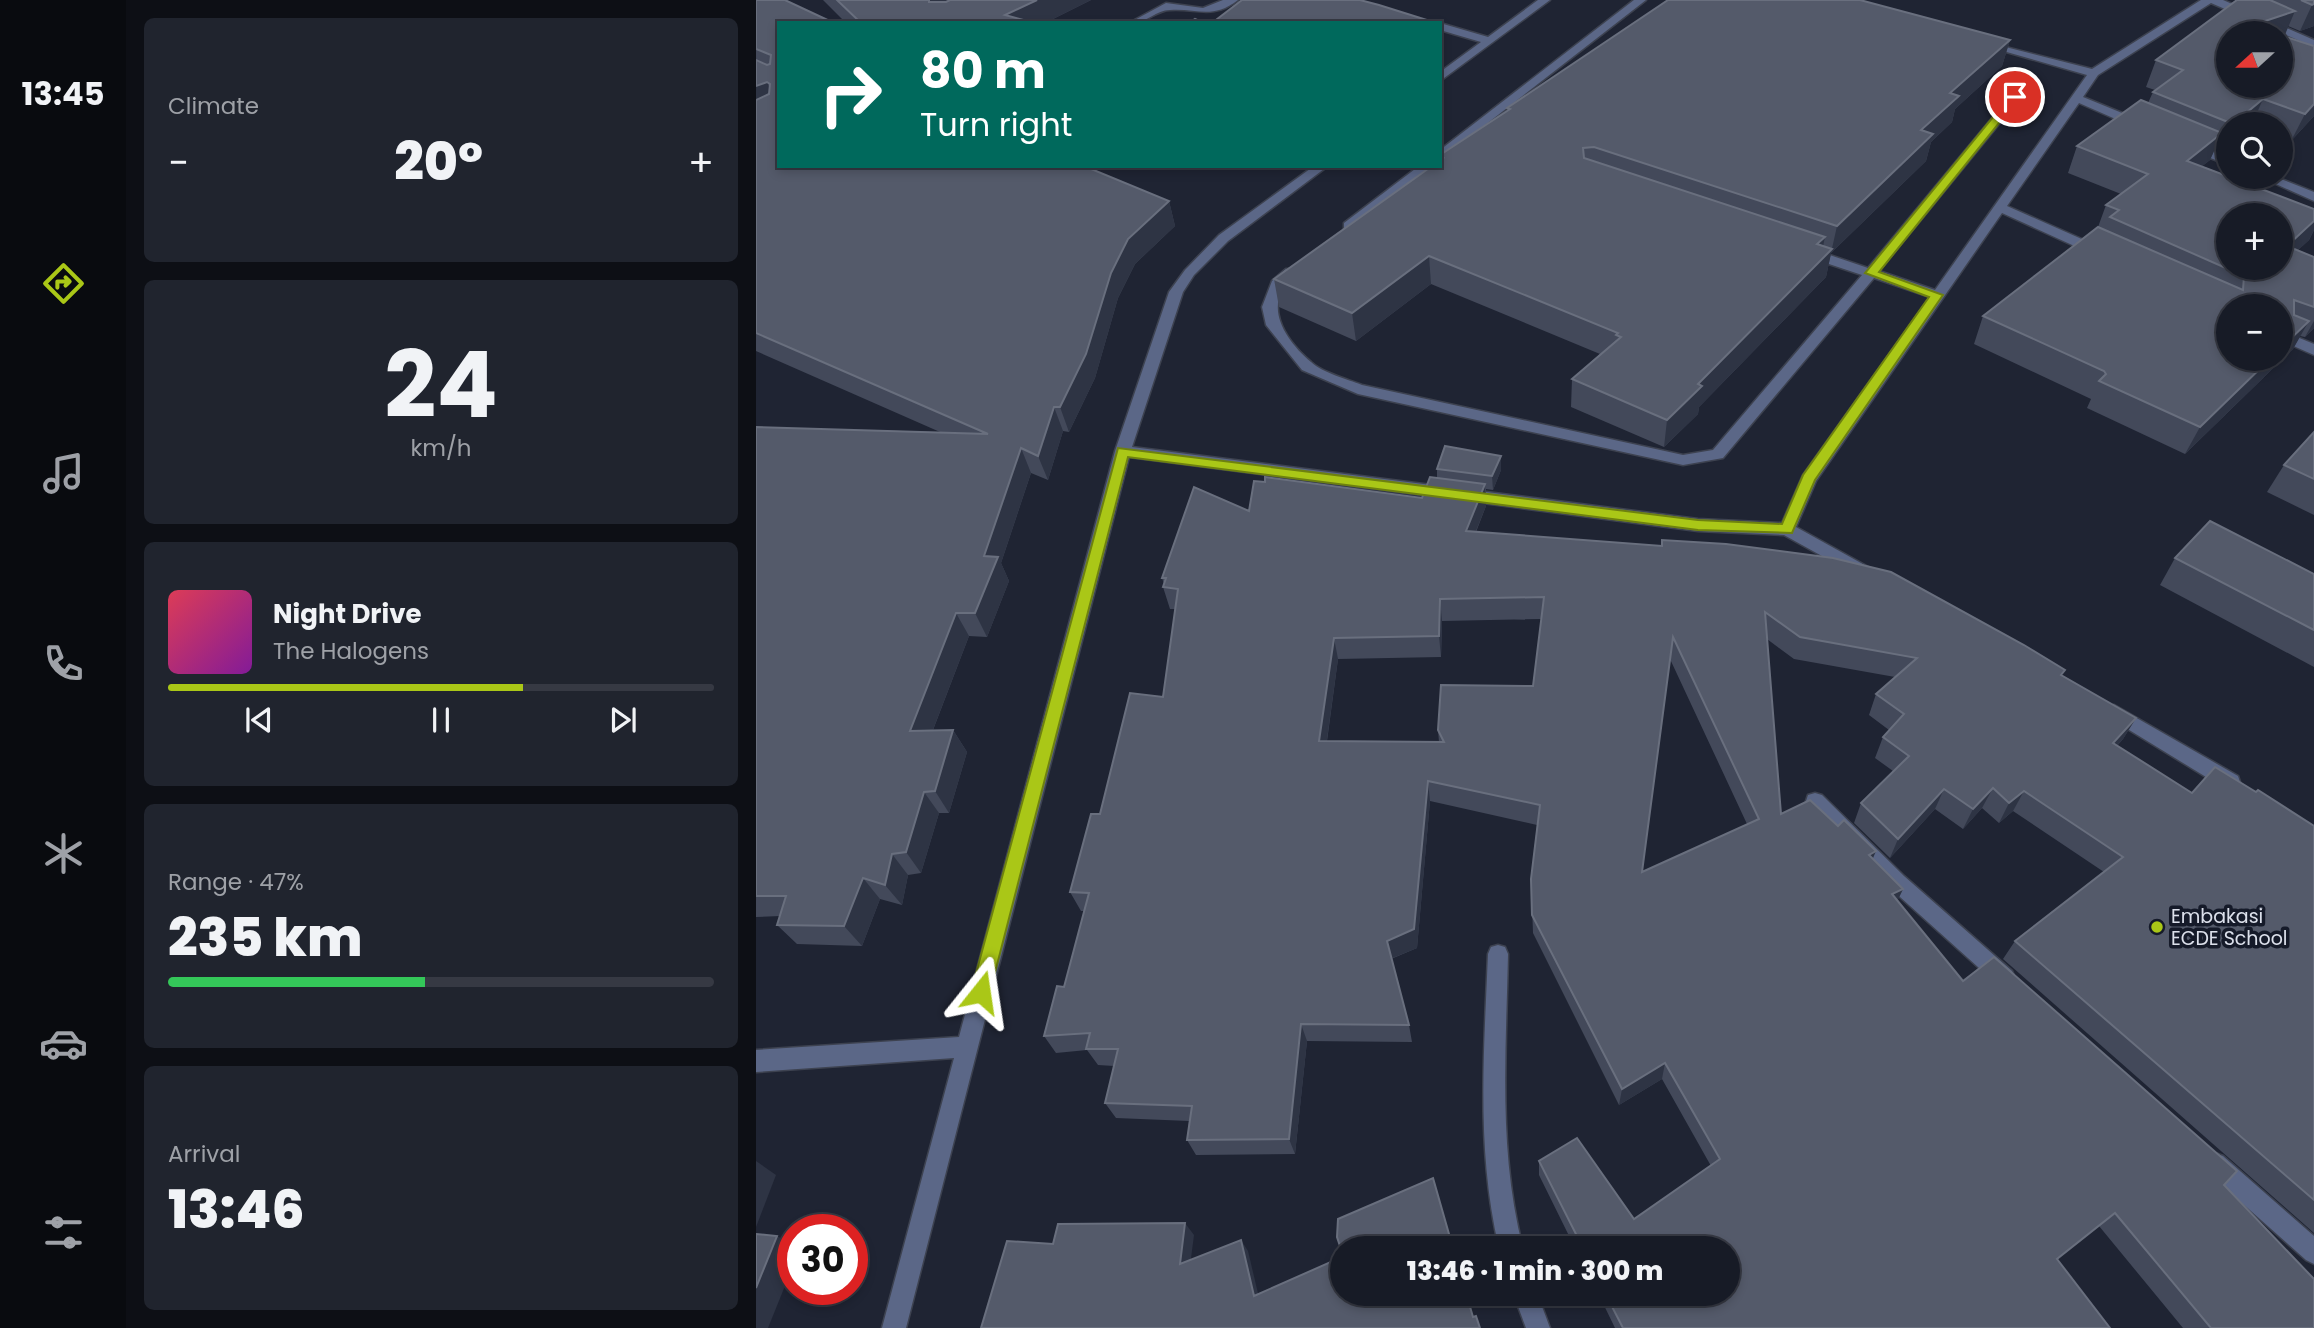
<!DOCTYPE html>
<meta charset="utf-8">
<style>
:root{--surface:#171b26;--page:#20242e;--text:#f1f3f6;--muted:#9ea1a7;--line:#363943;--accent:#aac717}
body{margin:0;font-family:Poppins,sans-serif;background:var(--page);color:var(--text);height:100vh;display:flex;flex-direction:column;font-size:26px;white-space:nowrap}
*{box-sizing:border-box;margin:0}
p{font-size:23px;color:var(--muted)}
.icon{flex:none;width:38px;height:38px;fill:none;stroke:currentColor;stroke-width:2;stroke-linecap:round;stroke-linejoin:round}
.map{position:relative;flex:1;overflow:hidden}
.sheet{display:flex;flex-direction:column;gap:18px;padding:18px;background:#0d0f15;width:630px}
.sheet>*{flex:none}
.guide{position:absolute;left:21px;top:21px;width:665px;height:147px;border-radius:0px;box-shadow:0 4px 10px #0003,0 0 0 2px var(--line);background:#00695c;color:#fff;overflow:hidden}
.needle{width:46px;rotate:249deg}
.controls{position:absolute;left:1460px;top:21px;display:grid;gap:14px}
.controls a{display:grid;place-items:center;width:77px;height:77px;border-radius:50%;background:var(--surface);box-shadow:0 4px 10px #0003,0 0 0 2px var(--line);font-size:35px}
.speed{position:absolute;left:21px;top:1214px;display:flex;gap:14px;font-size:35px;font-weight:700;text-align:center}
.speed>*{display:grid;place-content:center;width:91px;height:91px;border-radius:50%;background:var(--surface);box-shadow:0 4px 10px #0003,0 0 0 2px var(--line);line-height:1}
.speed .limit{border:10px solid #d22;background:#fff;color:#111}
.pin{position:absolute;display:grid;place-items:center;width:60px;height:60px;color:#fff;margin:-30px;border:4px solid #fff;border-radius:50%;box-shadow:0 2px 7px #0007}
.me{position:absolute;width:77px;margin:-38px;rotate:15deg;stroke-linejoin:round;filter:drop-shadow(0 0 5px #0008)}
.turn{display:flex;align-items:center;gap:24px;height:147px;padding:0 28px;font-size:32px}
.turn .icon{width:91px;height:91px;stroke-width:2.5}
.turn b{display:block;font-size:49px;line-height:60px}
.big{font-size:52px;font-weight:800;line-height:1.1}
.sheet .widget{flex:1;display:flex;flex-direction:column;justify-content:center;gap:10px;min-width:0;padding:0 24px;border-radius:10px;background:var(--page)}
.sheet .dial{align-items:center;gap:0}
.dial b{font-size:91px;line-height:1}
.song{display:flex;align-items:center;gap:21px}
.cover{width:84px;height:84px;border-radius:10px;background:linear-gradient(135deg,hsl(350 70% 55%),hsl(290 70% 35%))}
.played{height:7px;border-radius:4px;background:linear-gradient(90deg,var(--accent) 65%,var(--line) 65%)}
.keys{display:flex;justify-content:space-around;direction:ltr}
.heat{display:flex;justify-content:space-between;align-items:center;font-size:38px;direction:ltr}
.charge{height:10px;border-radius:5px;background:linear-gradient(90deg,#34c759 47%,var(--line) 0)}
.trip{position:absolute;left:574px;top:1236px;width:410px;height:70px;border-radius:35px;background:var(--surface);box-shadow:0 4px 10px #0003,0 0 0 2px var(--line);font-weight:800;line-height:70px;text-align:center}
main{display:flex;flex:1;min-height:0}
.tab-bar{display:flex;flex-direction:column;width:126px;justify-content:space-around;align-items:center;background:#090b0f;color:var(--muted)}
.tab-bar .icon{width:49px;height:49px}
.tab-bar .active{color:var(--accent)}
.tab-bar b{font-size:32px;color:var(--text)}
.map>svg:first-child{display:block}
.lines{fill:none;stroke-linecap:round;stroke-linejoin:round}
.minor-casing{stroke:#3d4250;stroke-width:3}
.minor{fill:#5b6787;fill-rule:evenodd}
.wall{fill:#43495a;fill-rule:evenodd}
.shaded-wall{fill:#2e3444}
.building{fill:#545a6a;stroke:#696f7e;stroke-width:2;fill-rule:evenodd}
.route{fill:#aac717;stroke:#6e810f;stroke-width:2}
.poi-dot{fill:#aac717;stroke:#151a29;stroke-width:2.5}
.labels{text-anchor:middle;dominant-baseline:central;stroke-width:7;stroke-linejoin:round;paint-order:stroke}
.poi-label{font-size:19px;fill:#dce0eb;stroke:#151a29;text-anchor:start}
</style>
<main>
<nav class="tab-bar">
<b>13:45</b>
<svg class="icon active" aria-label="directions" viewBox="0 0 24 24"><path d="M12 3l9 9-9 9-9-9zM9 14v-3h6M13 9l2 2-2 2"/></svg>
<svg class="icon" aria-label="music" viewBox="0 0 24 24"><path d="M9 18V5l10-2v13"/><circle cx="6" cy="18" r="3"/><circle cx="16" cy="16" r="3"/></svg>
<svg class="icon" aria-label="phone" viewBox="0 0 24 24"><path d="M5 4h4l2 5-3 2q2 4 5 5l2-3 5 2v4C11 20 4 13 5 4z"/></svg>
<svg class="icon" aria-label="climate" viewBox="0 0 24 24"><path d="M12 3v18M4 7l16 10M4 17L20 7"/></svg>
<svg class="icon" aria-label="car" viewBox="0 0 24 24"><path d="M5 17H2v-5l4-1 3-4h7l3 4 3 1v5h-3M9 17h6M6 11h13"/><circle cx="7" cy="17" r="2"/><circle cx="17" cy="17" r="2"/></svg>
<svg class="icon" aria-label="filters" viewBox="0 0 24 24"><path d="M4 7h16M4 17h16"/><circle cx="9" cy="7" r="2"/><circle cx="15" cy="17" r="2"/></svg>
</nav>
<section class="sheet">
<div class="widget"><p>Climate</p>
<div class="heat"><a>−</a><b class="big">20°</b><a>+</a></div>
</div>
<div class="widget dial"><b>24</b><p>km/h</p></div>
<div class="widget">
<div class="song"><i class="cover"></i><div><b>Night Drive</b><p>The Halogens</p></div></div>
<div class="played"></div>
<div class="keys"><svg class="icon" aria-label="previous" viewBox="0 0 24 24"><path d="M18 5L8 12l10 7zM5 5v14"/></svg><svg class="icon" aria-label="pause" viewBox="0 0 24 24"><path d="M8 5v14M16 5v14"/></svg><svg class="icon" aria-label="next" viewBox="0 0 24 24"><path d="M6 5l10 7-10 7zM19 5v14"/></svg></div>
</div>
<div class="widget"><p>Range · 47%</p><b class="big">235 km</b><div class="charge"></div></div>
<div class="widget"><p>Arrival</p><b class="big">13:46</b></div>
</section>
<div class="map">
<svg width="1558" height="1328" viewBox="0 0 1558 1328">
<rect width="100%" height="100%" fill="#1f2433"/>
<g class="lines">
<g class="minor-casing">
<g id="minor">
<path d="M467 0H482C456 20 441 8 414 10 400 10 392 23 373 23L410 3 447 8Z"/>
<path d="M782 0H794L684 81V72L725 42 684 30V23L732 37Z"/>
<path d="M878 0H890L684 160V150Z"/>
<path d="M1445 0H1467L1558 40V47L1455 3 1342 75 1327 97 1388 122V128H1380L1323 103 1251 206 1346 248V254H1336L1246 213 1060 481 1040 527 1114 568 1116 572 1114 576H1102L1028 535 942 531 373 457 150 1328H126L198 1058 0 1072V1050L203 1037 359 451 413 292 429 270 463 235 558 166H572L472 241 438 275 427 292 376 447 942 519 1026 523 1047 475 1174 297 1118 278 967 458 927 465 602 394 546 370 510 325 506 307 516 281 530 269H540V275C504 302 528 339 555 362 567 373 591 379 606 385L927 455 957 450 1106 275 1046 255V249H1056L1112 268 1271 76H1279V80L1123 271 1179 290 1331 75 1226 45V41L1336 69Z"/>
<path d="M1436 142 1472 156V165L1432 149 1430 146Z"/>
<path d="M663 166H677L598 229H588V223Z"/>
<path d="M1504 177H1520L1558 192V201Z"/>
<path d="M1524 330 1558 344V355L1524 340Z"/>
<path d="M1358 705 1482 776 1484 782 1482 788 1475 790 1468 788 1352 717 1349 712 1352 707Z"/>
<path d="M1059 793 1066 795 1148 876 1256 971 1259 978 1256 985 1249 988 1242 985 1134 888 1052 807 1050 801 1052 795Z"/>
<path d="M742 945 749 947 752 954C750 1053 742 1151 767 1248H743C720 1150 728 1053 732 954L735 947Z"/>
<path d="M1459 1153 1467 1156 1558 1236V1264L1550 1260 1451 1172 1448 1164 1451 1156Z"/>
<path d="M757 1293H781L794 1328H770Z"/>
</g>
</g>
<use href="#minor" class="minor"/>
</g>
<g class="wall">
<path d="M0 0H29L23 166H332L331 167 413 201 419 226 379 264 362 298 339 378 313 432 307 431 292 480 275 473 245 563 253 581 231 637 213 636 177 730H197L211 752 193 813H183L165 873 152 875 146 905 124 899 106 946 41 944 21 925 24 916 0 917V427L184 432 0 351Z"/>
<path d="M67 0H335L289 23H90Z"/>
<path d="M1481 0H1558V26L1544 31 1532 26 1528 36 1558 46V116L1535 141 1524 137V124H1472V145L1465 151 1459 149 1454 160 1446 166 1558 209V230L1553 240 1542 250 1558 257V328L1549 337 1544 336 1537 349 1429 454 1331 408 1335 399 1218 344 1227 316 1342 227 1350 205 1365 194 1312 173 1321 146 1392 103 1397 92 1399 90 1390 87 1400 60Z"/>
<path d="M1254 40 1246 66 1199 109 1196 122 1175 142 1170 161 1075 253 1070 277 943 407 942 414 908 447 815 407 816 379 844 354 675 284 600 341 523 307 518 279 684 166V155L751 111V108Z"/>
<path d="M1558 432V515L1511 492 1528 465Z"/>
<path d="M745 456V470L737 490 730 489V506L720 532 1306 675 1380 718 1367 739 1361 746 1436 793 1500 792 1558 826V1233L1247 959 1259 941 1348 872 1257 811 1243 823 1226 808 1207 829 1179 809 1134 858 1098 823 1105 803 1137 771 1119 758 1127 737 1133 730 1113 715 1120 694 1139 677 1038 659 1011 639 1025 814 1117 859 1147 889 1141 901 1207 981 1468 1185 1558 1328H1427L1343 1226 1301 1259 1354 1328H859L842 1293H971V1248H819L783 1175V1161L878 1219 955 1166 906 1079 863 1105 777 933 775 879 781 825 674 801 661 948 635 959 653 1025 656 1042 551 1041 539 1154 440 1155 431 1140 433 1121 360 1118 349 1103 358 1066 342 1065 331 1050 300 1053 288 1036 308 987 328 911H325L314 892 344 814 407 697 419 609H414L407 587 408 584 406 578 493 511 666 498 681 477V469ZM785 619 777 686 682 730 683 742 571 741 582 659 685 657 686 621ZM914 659 991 824 886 872Z"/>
<path d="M1419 558 1558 574V667L1404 585Z"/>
</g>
<g class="shaded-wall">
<path d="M173 0H218L180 23Z"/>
<path d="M281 0H335L289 23H252L249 15Z"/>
<path d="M1558 4V26L1544 31 1556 5Z"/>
<path d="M1539 11 1528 37 1524 38V33H1494L1497 25Z"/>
<path d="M1254 40 1246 66 1199 109 1196 122 1175 142 1170 161 1075 253 1081 226 1165 130 1194 93Z"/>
<path d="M11 82 22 106 0 115V86Z"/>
<path d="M1507 99 1496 124H1477Z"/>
<path d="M1558 104V116L1535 141 1549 114Z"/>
<path d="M1466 133 1454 160 1420 188 1431 161Z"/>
<path d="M1472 135V145L1465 151Z"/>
<path d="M413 201 419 226 379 264 362 298 339 378 313 432 304 407 355 273 372 239Z"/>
<path d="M1558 221V230L1553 240 1524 267 1531 246Z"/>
<path d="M1069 237 1064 261 1076 249 1070 277 943 407 942 414 908 447 911 420 1061 244Z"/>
<path d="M673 256 675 284 600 341 596 313Z"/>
<path d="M1553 321 1537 349 1429 454 1444 427 1514 359H1524V349Z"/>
<path d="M1558 321V328L1549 337Z"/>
<path d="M298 407 307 431 292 480 282 456Z"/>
<path d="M265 448 275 473 245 563 253 581 231 637 219 613 228 556Z"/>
<path d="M745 456V470L737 490 736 476Z"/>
<path d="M729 484 730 506 711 553 710 531Z"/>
<path d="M684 599 686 621 685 657 683 636Z"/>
<path d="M200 613 213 636 168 753 154 731Z"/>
<path d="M578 638 582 659 568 761 563 741Z"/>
<path d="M1380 718 1367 739 1344 764 1357 743Z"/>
<path d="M197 730 211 752 193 813 179 791Z"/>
<path d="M672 781 674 801 661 948 634 959 631 941Z"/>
<path d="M1237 788 1226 808 1207 829 1217 809Z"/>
<path d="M1188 789 1179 809 1134 858 1142 839Z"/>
<path d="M1268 791 1257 811 1243 823 1253 803Z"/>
<path d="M168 792 183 813 165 873 150 852Z"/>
<path d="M1120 851 1112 870 1113 855Z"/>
<path d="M136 854 152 875 146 905 129 885Z"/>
<path d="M107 878 124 899 106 946 88 926Z"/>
<path d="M1147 889 1138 908 1136 894Z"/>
<path d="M545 1024 551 1041 539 1154 533 1139Z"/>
<path d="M909 1063 906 1079 863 1105 866 1089Z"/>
<path d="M0 1161 20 1175 0 1227Z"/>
<path d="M429 1223 438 1235 433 1274 424 1264Z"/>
<path d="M21 1236 37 1245V1266L12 1328H0V1288Z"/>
<path d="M485 1240 492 1251 505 1306 498 1296Z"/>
</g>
<g class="building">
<path d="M0 0H29L78 23H23V166H328L413 201 372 239 355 273 330 354 304 407H298L282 456 265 448 228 556 242 557 219 613H200L154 731 197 730 179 791 168 792 150 852 136 854 129 885 107 878 88 926 21 925 30 896H0V427L232 434 0 333V100L13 94 14 84 11 82 0 86V60L11 65 14 64 15 55 0 49Z"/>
<path d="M81 0H173V2H190L194 0H281L249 15 279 23H105Z"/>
<path d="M486 0H604L623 5 674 21 672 23H456Z"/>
<path d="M912 0H1104L1254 40 1194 93 1203 96 1165 130 1177 134 1081 226 838 147 827 148 828 158 1069 237 1061 244 1076 249 942 384 946 386 911 420 816 379 865 337 860 335 862 333 673 256 596 313 518 279 676 166H684V160L687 158 684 157V155L754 109 751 108Z"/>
<path d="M1481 0H1514L1539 11 1497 25 1520 33H1472V86H1524V35L1558 46V104L1549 114 1507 99 1477 124 1397 92 1427 70 1400 60Z"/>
<path d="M1545 0H1558V4L1556 5Z"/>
<path d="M439 19 448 23H433Z"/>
<path d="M1385 100 1466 133 1431 161 1558 209V221L1531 246 1558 257V307L1538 300V315L1553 321 1524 349V306H1472V359H1514L1444 427 1343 381 1350 374 1348 371 1227 316 1342 227 1487 290 1488 276 1354 217 1363 210 1350 205 1392 174 1321 146ZM1472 215H1524V268H1472Z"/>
<path d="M1558 432V479L1528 465Z"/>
<path d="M689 446 745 456 736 476 681 469Z"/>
<path d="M509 477 666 498 674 477 729 484 710 531 906 546V540L970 544 1077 558 1135 572 1268 645 1309 670 1305 675 1380 718 1357 743 1436 793 1459 767 1500 792 1502 790 1558 826V1200L1259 941 1367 857 1268 791 1253 803 1237 788 1217 809 1188 789 1142 839 1105 803 1153 756 1127 737 1148 714 1120 694 1161 658 1044 637 1009 612 1025 814 1054 800 1082 826 1088 820 1120 851 1113 855 1147 889 1136 894 1207 981 1238 957 1481 1171 1468 1185 1558 1279V1328H1455L1359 1213 1301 1259 1354 1328H867L849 1293H971V1248H827L783 1161 821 1138 878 1219 964 1159 909 1063 866 1089 776 915 775 879 784 805 672 781 658 929 631 941 653 1025 545 1024 533 1139 431 1140 436 1106 349 1103 362 1049H330L334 1033 288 1036 301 986 308 987 333 893 314 892 335 814H344L374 693 407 697 422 589 407 587 410 578H406L438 487 493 511 498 481 509 482ZM788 597 777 686 685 685 682 730 688 742 563 741 578 638 683 636 684 599ZM917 637 1003 819 886 872Z"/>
<path d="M1454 521 1558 574V630L1419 558Z"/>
<path d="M677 1178 697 1248H586V1252L581 1237 582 1219Z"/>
<path d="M429 1223 424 1264 485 1240 498 1296 586 1257V1293H710L717 1317 720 1316 724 1328H225L251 1241 297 1244 302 1224Z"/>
<path d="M0 1234 21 1236 0 1288Z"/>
</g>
<path class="route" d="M1255 95 1264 97 1123 272 1187 295 1059 480 1036 533 942 530 372 457 234 992 232 999 225 1001 218 999 215 992 362 448 942 520 1026 524 1047 475 1173 297 1109 273Z"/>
<circle class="poi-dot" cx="1401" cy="927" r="7"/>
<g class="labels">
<g class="poi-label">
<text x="1415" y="916">Embakasi<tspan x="1415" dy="22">ECDE School</tspan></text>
</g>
</g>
</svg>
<div class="controls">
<a><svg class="needle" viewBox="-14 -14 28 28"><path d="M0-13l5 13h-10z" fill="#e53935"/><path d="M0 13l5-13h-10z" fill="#9ea1a7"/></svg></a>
<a><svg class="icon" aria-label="search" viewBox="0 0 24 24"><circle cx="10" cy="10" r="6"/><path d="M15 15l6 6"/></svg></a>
<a>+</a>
<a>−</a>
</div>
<div class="speed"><div class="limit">30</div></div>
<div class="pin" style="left:1259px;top:97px;background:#d93025"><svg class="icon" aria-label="arrive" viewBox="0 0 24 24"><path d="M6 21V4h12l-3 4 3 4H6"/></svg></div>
<svg class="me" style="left:225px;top:992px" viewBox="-20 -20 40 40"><path d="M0-17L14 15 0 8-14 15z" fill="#aac717" stroke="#fff" stroke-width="4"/></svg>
<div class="trip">13:46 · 1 min · 300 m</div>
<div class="guide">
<div class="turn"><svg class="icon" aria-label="right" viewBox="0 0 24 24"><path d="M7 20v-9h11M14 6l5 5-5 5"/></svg><div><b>80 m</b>Turn right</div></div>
</div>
</div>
</main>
